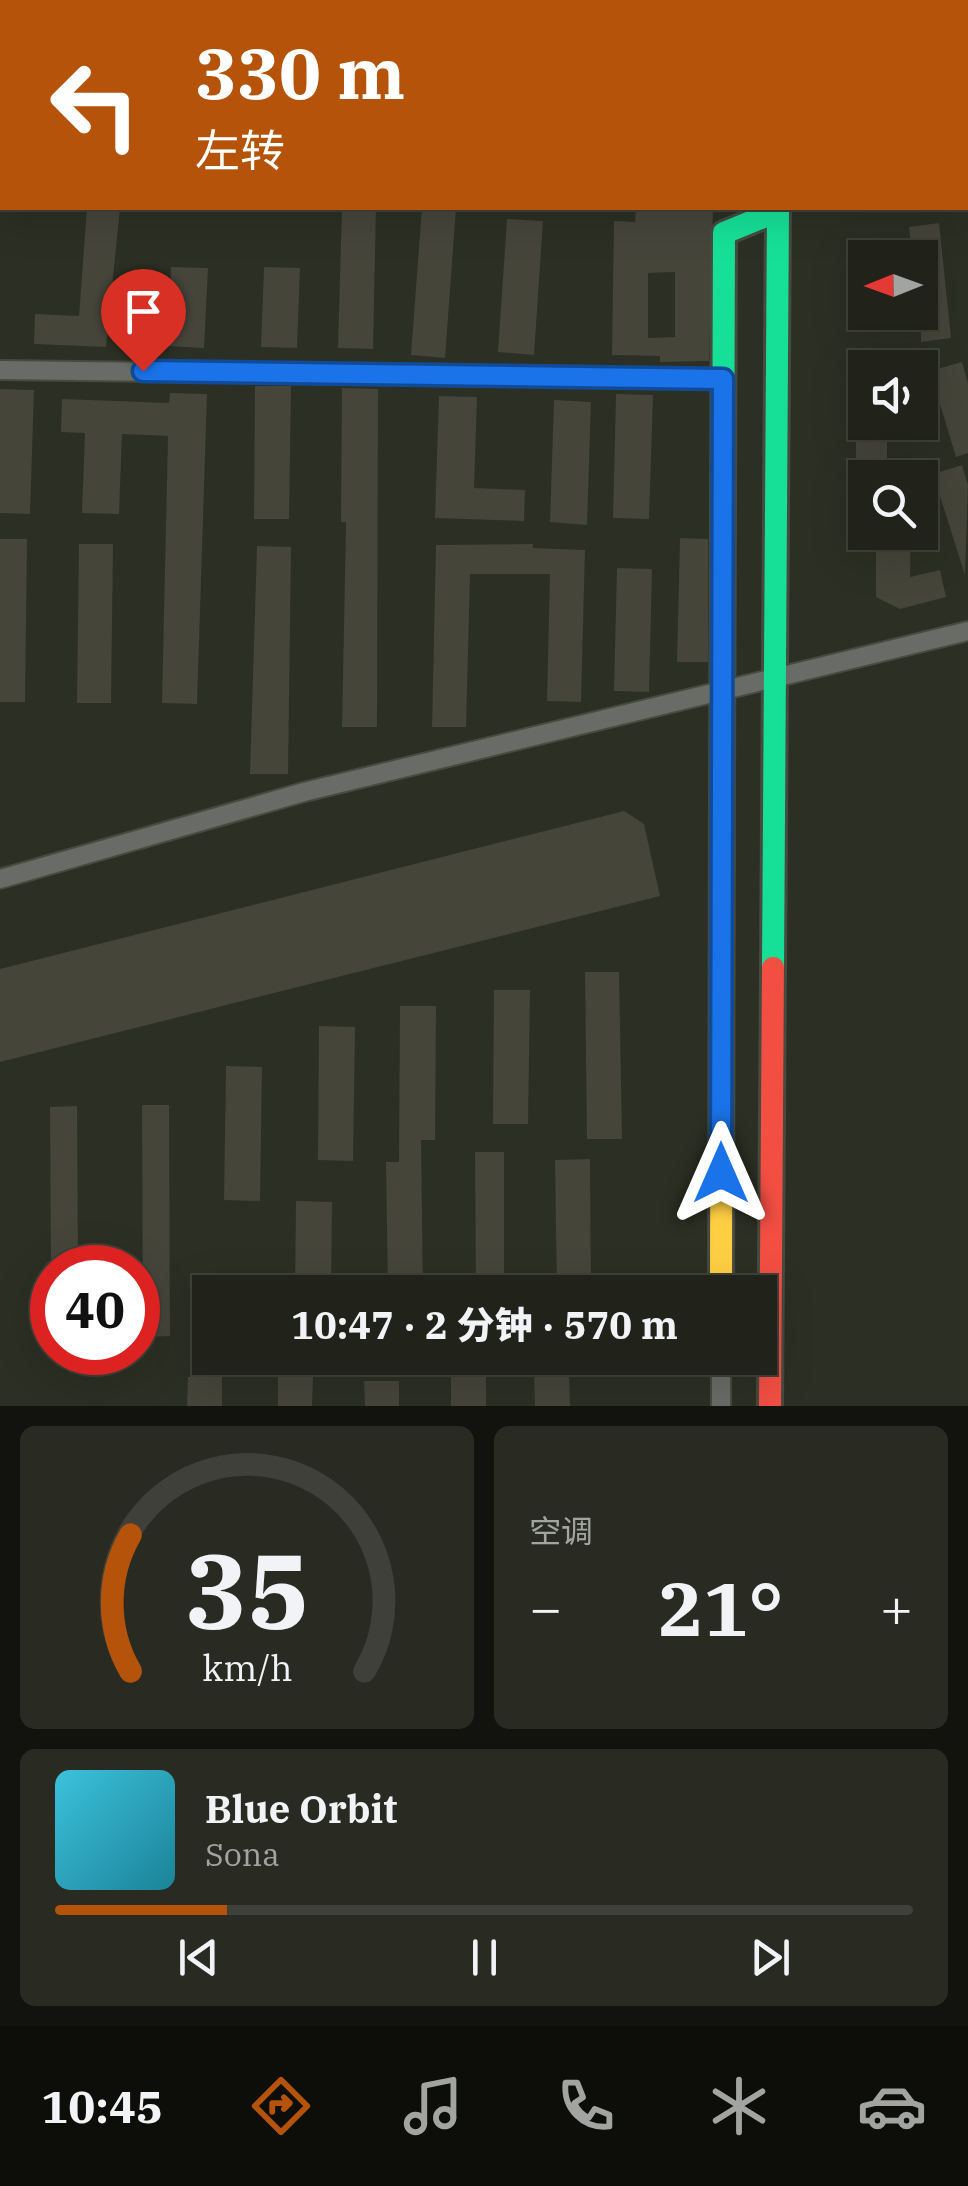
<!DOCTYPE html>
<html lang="zh">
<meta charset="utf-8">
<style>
:root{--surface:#21231a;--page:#292b23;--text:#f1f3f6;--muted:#a2a4a2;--line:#3e4039;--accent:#b45309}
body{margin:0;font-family:"IBM Plex Serif","Noto Sans SC",serif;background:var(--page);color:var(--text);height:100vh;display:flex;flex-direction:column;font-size:38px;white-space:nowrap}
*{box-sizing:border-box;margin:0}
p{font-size:32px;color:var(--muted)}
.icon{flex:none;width:55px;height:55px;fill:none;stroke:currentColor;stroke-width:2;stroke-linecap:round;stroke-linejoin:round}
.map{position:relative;height:1406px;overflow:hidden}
.details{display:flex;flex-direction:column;gap:20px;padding:20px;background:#12130e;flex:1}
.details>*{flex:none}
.hud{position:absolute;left:0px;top:0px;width:970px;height:210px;box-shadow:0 10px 40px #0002,0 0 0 2px var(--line);background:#b45309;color:#fff;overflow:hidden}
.needle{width:65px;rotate:269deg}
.fabs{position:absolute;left:848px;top:240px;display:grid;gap:20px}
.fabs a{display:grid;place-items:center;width:90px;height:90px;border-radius:0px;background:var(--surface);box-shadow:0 10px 40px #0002,0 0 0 2px var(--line);font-size:50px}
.speed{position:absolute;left:30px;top:1245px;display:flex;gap:20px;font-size:50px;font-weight:700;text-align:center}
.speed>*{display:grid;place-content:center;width:130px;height:130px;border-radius:50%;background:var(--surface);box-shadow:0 10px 40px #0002,0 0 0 2px var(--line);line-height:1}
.speed .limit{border:15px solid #d22;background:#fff;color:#111}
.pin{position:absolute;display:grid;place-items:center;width:85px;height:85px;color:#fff;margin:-102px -42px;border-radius:50% 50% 50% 0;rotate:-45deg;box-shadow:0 0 10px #0007}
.pin .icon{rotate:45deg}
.me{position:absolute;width:110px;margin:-55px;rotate:0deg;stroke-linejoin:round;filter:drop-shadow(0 0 8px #0008)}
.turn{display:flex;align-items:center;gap:35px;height:210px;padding:0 30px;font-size:45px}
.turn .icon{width:130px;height:130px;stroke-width:2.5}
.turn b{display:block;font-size:70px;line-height:85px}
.big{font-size:75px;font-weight:800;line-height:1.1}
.details .widget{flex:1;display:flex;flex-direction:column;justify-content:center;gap:15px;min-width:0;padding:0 35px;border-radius:15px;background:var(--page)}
.details .dial{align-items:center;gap:0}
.dial svg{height:260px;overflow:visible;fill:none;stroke:var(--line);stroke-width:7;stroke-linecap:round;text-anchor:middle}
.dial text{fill:var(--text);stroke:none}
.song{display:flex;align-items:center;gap:30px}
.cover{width:120px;height:120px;border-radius:15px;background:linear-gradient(135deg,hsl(190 70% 55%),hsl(190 70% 35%))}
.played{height:10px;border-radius:5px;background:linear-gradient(90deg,var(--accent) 20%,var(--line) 20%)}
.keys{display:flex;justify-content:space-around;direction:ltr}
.heat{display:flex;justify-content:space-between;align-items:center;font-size:55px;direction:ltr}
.details .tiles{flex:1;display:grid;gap:20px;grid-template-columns:1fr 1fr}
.widget:last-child{grid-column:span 2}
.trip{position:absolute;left:192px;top:1275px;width:585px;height:100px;border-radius:0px;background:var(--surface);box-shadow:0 10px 40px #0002,0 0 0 2px var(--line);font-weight:800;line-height:100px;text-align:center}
.menu{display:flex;height:160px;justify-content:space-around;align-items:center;background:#0d0e0a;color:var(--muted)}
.menu .icon{width:70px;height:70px}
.menu .on{color:var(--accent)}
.menu b{font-size:45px;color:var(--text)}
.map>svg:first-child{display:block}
.building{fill:#45453a;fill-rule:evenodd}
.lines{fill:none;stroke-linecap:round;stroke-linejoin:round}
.street-casing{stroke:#474a3f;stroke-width:22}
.fast-casing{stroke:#474a3f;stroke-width:28}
.slow-casing{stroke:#474a3f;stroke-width:28}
.jam-casing{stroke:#474a3f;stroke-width:28}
.street{stroke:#686b66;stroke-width:18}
.fast{stroke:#16e098;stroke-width:22}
.slow{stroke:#ffcf43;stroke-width:22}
.jam{stroke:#f24e42;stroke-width:22}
.route-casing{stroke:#114b97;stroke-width:25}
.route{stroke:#1a73e8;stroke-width:18}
</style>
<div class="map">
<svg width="968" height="1406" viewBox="0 0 968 1406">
<rect width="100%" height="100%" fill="#2c2f23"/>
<g class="building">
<path d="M87 208H120L106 347 34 344 35 314 79 316Z"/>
<path d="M342 208H376L373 349 338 348Z"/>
<path d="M422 208H456L445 358 411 355Z"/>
<path d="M636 208H713L709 361 660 362V356L612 355 614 221 635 222ZM675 272V337L648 338V273Z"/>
<path d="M507 219 543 221 534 355 498 352Z"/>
<path d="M939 223 951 338 921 342 920 258H912L909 227Z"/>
<path d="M171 267 208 268 204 348 168 346Z"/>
<path d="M264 267 300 268 297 348 261 347Z"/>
<path d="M962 362 968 383V453L956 457 930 371Z"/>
<path d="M255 386H291L289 519H254Z"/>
<path d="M342 388 378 389 377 727H342L346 522H341Z"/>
<path d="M0 389 34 390 30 514 0 513Z"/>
<path d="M170 393 207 394 197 704 162 703 168 436 122 434 119 514 82 513 85 433 61 432 62 399 169 403Z"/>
<path d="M616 394 653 395 649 519 613 518Z"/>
<path d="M439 396 477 397 474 488 525 490 524 521 435 518Z"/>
<path d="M554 400 591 402 587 525 550 522Z"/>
<rect x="856" y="422" width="31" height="56"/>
<path d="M962 465 968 485 965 575 933 474Z"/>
<path d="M876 532H911L910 577 940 570 946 597 900 609 876 597Z"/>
<path d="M680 538 708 539V662H677Z"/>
<path d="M0 539H27L25 702H0Z"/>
<path d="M79 544H113L111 703H77Z"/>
<path d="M533 544V548L585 550 581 702 547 701 550 574H470L466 727H432L436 545Z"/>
<path d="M257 546 291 547 288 774H250Z"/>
<path d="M617 568 652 569 649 692 614 691Z"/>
<path d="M624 811 644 824 660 896 0 1062V969Z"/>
<path d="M585 972H619L622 1139H587Z"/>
<path d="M494 990H530L528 1124H493Z"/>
<path d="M400 1006H436L435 1140H421L423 1292H388L386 1162H399Z"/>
<path d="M319 1026 355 1027 353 1161 318 1160Z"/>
<path d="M226 1066 262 1067 260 1201 224 1200Z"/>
<path d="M142 1105H169L170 1336 143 1337Z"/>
<path d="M77 1106 78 1268H51L50 1107Z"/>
<path d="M475 1152H504V1292H476Z"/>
<path d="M590 1159 591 1292H557L555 1160Z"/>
<path d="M296 1201 332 1202 331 1292H295Z"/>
<rect x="451" y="1372" width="35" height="34"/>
<path d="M534 1372H569L570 1406H535Z"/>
<path d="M188 1377H222V1406H187Z"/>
<path d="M278 1377H313L312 1406H278Z"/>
<path d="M364 1381H399V1406H365Z"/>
</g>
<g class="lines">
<g class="street-casing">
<g id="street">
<path d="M0 370 723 379"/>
<path d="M0 879 304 792 968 631"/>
<path d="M721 1406V1358"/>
</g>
</g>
<g class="fast-casing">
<g id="fast">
<path d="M780 0V2"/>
<path d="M722 788 724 233 778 211"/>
<path d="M773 968 778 208"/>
</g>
</g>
<g class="slow-casing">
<path id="slow" d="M721 1292 722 788"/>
</g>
<g class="jam-casing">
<path id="jam" d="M770 1406 773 968"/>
</g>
<use href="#street" class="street"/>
<use href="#fast" class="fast"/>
<use href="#slow" class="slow"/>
<use href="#jam" class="jam"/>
</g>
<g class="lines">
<g class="route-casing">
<path id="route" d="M143 371 723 379 721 1173"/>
</g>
<use href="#route" class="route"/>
</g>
</svg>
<div class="fabs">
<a><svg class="needle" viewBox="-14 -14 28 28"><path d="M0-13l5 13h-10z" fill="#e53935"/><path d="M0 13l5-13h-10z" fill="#a2a4a2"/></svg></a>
<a><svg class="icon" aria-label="sound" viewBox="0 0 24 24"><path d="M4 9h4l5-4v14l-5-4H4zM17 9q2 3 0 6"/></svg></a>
<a><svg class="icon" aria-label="search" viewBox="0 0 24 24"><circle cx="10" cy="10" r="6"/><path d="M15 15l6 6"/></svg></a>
</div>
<div class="speed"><div class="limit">40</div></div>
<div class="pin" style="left:143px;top:371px;background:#d93025"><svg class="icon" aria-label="arrive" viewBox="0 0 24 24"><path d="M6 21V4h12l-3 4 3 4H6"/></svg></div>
<svg class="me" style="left:721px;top:1173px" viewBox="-20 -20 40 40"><path d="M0-17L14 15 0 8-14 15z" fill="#1a73e8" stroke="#fff" stroke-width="4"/></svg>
<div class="trip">10:47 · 2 分钟 · 570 m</div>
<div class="hud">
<div class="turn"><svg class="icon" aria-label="left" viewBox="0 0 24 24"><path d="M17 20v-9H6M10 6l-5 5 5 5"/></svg><div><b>330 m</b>左转</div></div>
</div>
</div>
<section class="details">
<div class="tiles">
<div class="widget dial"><svg viewBox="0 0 100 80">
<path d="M14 69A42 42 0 1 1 86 69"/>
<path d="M14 69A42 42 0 0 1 14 27" stroke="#b45309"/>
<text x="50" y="56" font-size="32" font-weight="700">35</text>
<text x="50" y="72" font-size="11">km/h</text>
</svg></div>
<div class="widget"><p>空调</p>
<div class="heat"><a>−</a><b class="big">21°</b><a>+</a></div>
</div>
<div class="widget">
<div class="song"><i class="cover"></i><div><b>Blue Orbit</b><p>Sona</p></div></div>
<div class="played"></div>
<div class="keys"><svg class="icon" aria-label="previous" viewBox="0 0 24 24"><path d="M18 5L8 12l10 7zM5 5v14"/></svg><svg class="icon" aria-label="pause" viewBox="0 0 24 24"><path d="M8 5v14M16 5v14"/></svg><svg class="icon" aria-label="next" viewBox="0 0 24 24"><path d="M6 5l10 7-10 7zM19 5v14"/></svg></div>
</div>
</div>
</section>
<nav class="menu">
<b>10:45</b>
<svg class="icon on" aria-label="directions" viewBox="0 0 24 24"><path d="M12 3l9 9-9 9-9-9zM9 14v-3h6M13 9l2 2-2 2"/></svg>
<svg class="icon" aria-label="music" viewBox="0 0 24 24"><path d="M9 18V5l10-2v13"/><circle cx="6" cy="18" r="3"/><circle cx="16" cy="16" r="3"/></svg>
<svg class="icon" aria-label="phone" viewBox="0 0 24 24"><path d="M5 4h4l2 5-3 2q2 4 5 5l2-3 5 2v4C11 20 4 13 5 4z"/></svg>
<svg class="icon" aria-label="climate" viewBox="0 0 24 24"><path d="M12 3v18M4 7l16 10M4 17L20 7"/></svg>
<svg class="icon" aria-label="car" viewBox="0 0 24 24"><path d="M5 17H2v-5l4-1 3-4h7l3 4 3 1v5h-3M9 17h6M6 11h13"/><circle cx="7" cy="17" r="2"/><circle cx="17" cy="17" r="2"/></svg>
</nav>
